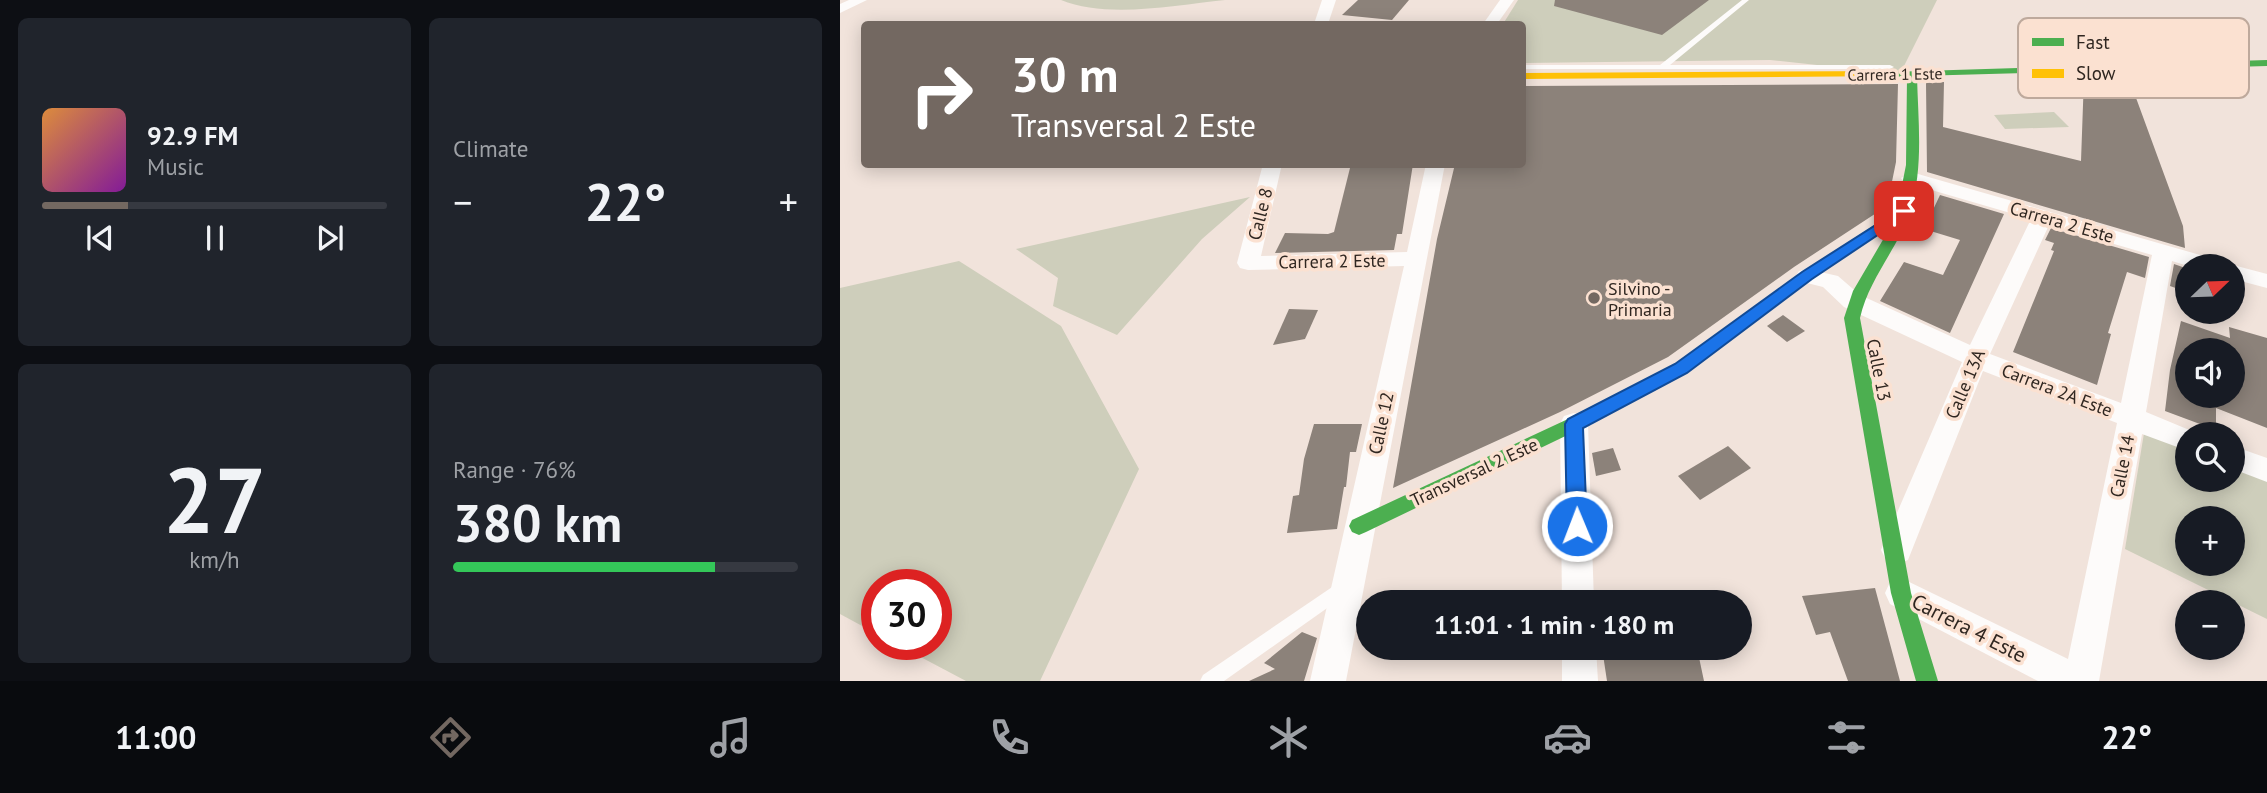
<!DOCTYPE html>
<meta charset="utf-8">
<style>
:root{--surface:#171b24;--page:#20242c;--text:#f1f3f6;--muted:#9ea1a6;--line:#363941;--accent:#736861}
body{margin:0;font-family:"PT Sans",sans-serif;background:var(--page);color:var(--text);height:100vh;display:flex;flex-direction:column;font-size:26px;white-space:nowrap}
*{box-sizing:border-box;margin:0}
p{font-size:23px;color:var(--muted)}
.icon{flex:none;width:38px;height:38px;fill:none;stroke:currentColor;stroke-width:2;stroke-linecap:round;stroke-linejoin:round}
.map{position:relative;flex:1;overflow:hidden}
.side{display:flex;flex-direction:column;gap:18px;padding:18px;background:#0d0f14;width:840px}
.side>*{flex:none}
.hud{position:absolute;left:21px;top:21px;width:665px;height:147px;border-radius:7px;box-shadow:0 4px 18px #0003;background:#736861;color:#fff;overflow:hidden}
.needle{width:46px;rotate:67deg}
.buttons{position:absolute;left:1335px;top:254px;display:grid;gap:14px}
.buttons a{display:grid;place-items:center;width:70px;height:70px;border-radius:50%;background:var(--surface);box-shadow:0 4px 18px #0003;font-size:35px}
.speed{position:absolute;left:21px;top:569px;display:flex;gap:14px;font-size:35px;font-weight:700;text-align:center}
.speed>*{display:grid;place-content:center;width:91px;height:91px;border-radius:50%;background:var(--surface);box-shadow:0 4px 18px #0003;line-height:1}
.speed .limit{border:10px solid #d22;background:#fff;color:#111}
.pin{position:absolute;display:grid;place-items:center;width:60px;height:60px;color:#fff;margin:-30px;border-radius:14px;box-shadow:0 4px 10px #0006}
.me{position:absolute;width:77px;margin:-38px;rotate:359deg;stroke-linejoin:round;filter:drop-shadow(0 0 5px #0008)}
.turn{display:flex;align-items:center;gap:24px;height:147px;padding:0 35px;font-size:32px}
.turn .icon{width:91px;height:91px;stroke-width:2.5}
.turn b{display:block;font-size:49px;line-height:60px}
.big{font-size:52px;font-weight:800;line-height:1.1}
.side .tile{flex:1;display:flex;flex-direction:column;justify-content:center;gap:10px;min-width:0;padding:0 24px;border-radius:10px;background:var(--page)}
.side .dial{align-items:center;gap:0}
.dial b{font-size:91px;line-height:1}
.song{display:flex;align-items:center;gap:21px}
.cover{width:84px;height:84px;border-radius:10px;background:linear-gradient(135deg,hsl(30 70% 55%),hsl(290 70% 35%))}
.played{height:7px;border-radius:4px;background:linear-gradient(90deg,var(--accent) 25%,var(--line) 25%)}
.keys{display:flex;justify-content:space-around;direction:ltr}
.heat{display:flex;justify-content:space-between;align-items:center;font-size:38px;direction:ltr}
.charge{height:10px;border-radius:5px;background:linear-gradient(90deg,#34c759 76%,var(--line) 0)}
.side .tiles{flex:1;display:grid;gap:18px;grid-template-columns:repeat(2,1fr)}
.trip{position:absolute;left:516px;top:590px;width:396px;height:70px;border-radius:35px;background:var(--surface);box-shadow:0 4px 18px #0003;font-weight:800;line-height:70px;text-align:center}
.menu{display:flex;height:112px;justify-content:space-around;align-items:center;background:#090b0e;color:var(--muted)}
.menu .icon{width:49px;height:49px}
.menu .on{color:var(--accent)}
.menu b{font-size:32px;color:var(--text)}
main{display:flex;flex:1;min-height:0}
.map>svg:first-child{display:block}
.green{fill:#cecebb;fill-rule:evenodd}
.building{fill:#8c827a;fill-rule:evenodd}
.lines{fill:none;stroke-linecap:round;stroke-linejoin:round}
.lane{fill:#fdfbfa;fill-rule:evenodd}
.street{fill:#fdfbfa;fill-rule:evenodd}
.fast{fill:#4caf50;fill-rule:evenodd}
.slow{fill:#ffc107;fill-rule:evenodd}
.route{fill:#1a73e8;stroke:#114b97;stroke-width:2}
.poi-dot{fill:#736861;stroke:#fbe1d1;stroke-width:2.5}
.labels{text-anchor:middle;dominant-baseline:central;stroke-width:7;stroke-linejoin:round;paint-order:stroke}
.far-street-label{font-size:16px;fill:#2f2620;stroke:#fbe1d1}
.street-label{font-size:18px;fill:#2f2620;stroke:#fbe1d1}
.poi-label{font-size:18px;fill:#2f2620;stroke:#fbe1d1;text-anchor:start}
.near-street-label{font-size:21px;fill:#2f2620;stroke:#fbe1d1}
.key{fill:#fbe1d1;stroke:#bea99c;stroke-width:2}
.key-label{font-size:19px;fill:#2f2620}
</style>
<main>
<section class="side">
<div class="tiles">
<div class="tile">
<div class="song"><i class="cover"></i><div><b>92.9 FM</b><p>Music</p></div></div>
<div class="played"></div>
<div class="keys"><svg class="icon" aria-label="previous" viewBox="0 0 24 24"><path d="M18 5L8 12l10 7zM5 5v14"/></svg><svg class="icon" aria-label="pause" viewBox="0 0 24 24"><path d="M8 5v14M16 5v14"/></svg><svg class="icon" aria-label="next" viewBox="0 0 24 24"><path d="M6 5l10 7-10 7zM19 5v14"/></svg></div>
</div>
<div class="tile"><p>Climate</p>
<div class="heat"><a>−</a><b class="big">22°</b><a>+</a></div>
</div>
<div class="tile dial"><b>27</b><p>km/h</p></div>
<div class="tile"><p>Range · 76%</p><b class="big">380 km</b><div class="charge"></div></div>
</div>
</section>
<div class="map">
<svg width="1427" height="681" viewBox="0 0 1427 681">
<rect width="100%" height="100%" fill="#f1e3db"/>
<g class="green">
<path d="M221 0H385C336 5 267 19 221 0Z"/>
<path d="M678 0H1097L1060 74 930 60 683 63 682 24H663Z"/>
<path d="M1214 112 1229 127 1165 129 1154 115Z"/>
<path d="M410 197 362 239 277 335 213 306 218 278 176 249Z"/>
<path d="M119 261 221 326 299 469 200 681H126L56 644H96V584H37V634L0 614V288Z"/>
<path d="M1304 433 1347 450 1348 480H1393V468L1427 481V619L1285 549ZM1348 518H1393V564H1348Z"/>
</g>
<g class="building">
<path d="M518 0H569L552 20 502 15Z"/>
<path d="M715 0H869L822 35 714 6Z"/>
<path d="M1288 76 1343 226 1345 248 1087 172 1086 83 1104 82 1103 127 1241 161 1244 77Z"/>
<path d="M1058 84 1056 162 1047 206 954 267 828 357 720 412 553 488 597 239 615 164H682V86Z"/>
<path d="M511 164H573L562 234H557L554 250 435 253 445 233 488 234 494 232Z"/>
<path d="M1100 195 1164 214 1110 333 1040 301 1064 262 1103 275 1120 240 1084 229Z"/>
<path d="M1211 228 1309 257 1305 278 1287 272 1268 333 1271 334 1257 385 1173 352 1214 251 1211 250 1214 243 1205 240Z"/>
<path d="M1334 264 1348 269 1344 291 1330 286Z"/>
<path d="M449 309 478 310 465 339 433 345Z"/>
<path d="M943 315 965 331 947 342 927 326Z"/>
<path d="M1341 321 1390 338 1389 327 1427 338V428L1376 408V430L1325 411 1330 370ZM1348 350H1393V396H1348Z"/>
<path d="M474 424H522L516 452H510L506 487H504L497 529 447 533 453 496 459 495 464 459Z"/>
<path d="M888 446 911 468 860 500 838 476Z"/>
<path d="M773 448 781 470 756 476 752 453Z"/>
<path d="M1035 588 1060 681H1008L990 632 976 635 962 596Z"/>
<path d="M462 632 477 638 464 681H409L435 669 424 663Z"/>
<path d="M762 648H857L864 681H767Z"/>
</g>
<g class="lines">
<g class="lane">
<path d="M902 0H909L830 65H1050L1054 67 1050 69H682V65H820Z"/>
<path d="M1250 60H1322L1326 62 1322 64H1250Z"/>
<path d="M501 581 507 584 509 589 507 594 384 681H360L363 675Z"/>
</g>
<g class="street">
<path d="M9 0H27L0 13V4Z"/>
<path d="M482 0H496L488 24H474Z"/>
<path d="M660 0H674L657 24H643Z"/>
<path d="M423 164H442L421 256 567 252 586 164H605L506 681H470L564 266 408 270 400 268 397 263Z"/>
<path d="M1071 172 1381 261 1384 266H1348L1332 261 1306 412 1359 434H1348V451L1302 434 1259 681H1198L1050 604 1045 593 1050 582 1061 578 1228 659 1277 423 1143 371 1068 560 1057 564 1046 560 1041 550 1122 362 1004 307 983 287 959 281 956 276 959 271 967 269 998 276 1020 295 1130 345 1191 219 1064 182 1061 178ZM1209 225 1312 255 1281 403 1150 354Z"/>
<path d="M1393 265 1427 274V288L1393 279V266H1389Z"/>
<path d="M734 413 744 416 748 424 754 602H722L720 424 724 416Z"/>
<path d="M1393 446 1427 458V482L1393 469Z"/>
<path d="M722 648H756L758 681H722Z"/>
</g>
<path class="fast" d="M1427 60V66L1077 76C1078 121 1084 168 1070 211 1058 249 1029 278 1020 318L1071 593 1098 681H1076L1051 593 1004 318 1013 291 1051 226 972 279 847 372 740 429 526 532 519 535 512 532 509 526 512 520 728 419 835 364 962 273 1057 210 1066 165 1067 77 1049 76V72Z"/>
<path class="slow" d="M1053 71 1058 74 1057 76 682 79V73Z"/>
</g>
<path class="route" d="M1064 207 1071 211 1069 214 972 279 847 373 743 428 747 526 744 532 737 534 730 532 727 526 725 424 728 419 835 364 962 272Z"/>
<circle class="poi-dot" cx="754" cy="298" r="7"/>
<g class="labels">
<g class="far-street-label">
<text transform="translate(1055 74) rotate(-1)">Carrera 1 Este</text>
</g>
<g class="street-label">
<text transform="translate(420 214) rotate(-76)">Calle 8</text>
<text transform="translate(1222 222) rotate(16)">Carrera 2 Este</text>
<text transform="translate(492 261) rotate(-1)">Carrera 2 Este</text>
<text transform="translate(1039 370) rotate(79)">Calle 13</text>
<text transform="translate(1125 384) rotate(-67)">Calle 13A</text>
<text transform="translate(1217 390) rotate(21)">Carrera 2A Este</text>
<text transform="translate(541 423) rotate(-78)">Calle 12</text>
<text transform="translate(1282 466) rotate(-79)">Calle 14</text>
<text transform="translate(634 472) rotate(-25)">Transversal 2 Este</text>
</g>
<g class="poi-label">
<text x="768" y="288">Silvino -<tspan x="768" dy="21">Primaria</tspan></text>
</g>
<g class="near-street-label">
<text transform="translate(1129 628) rotate(27)">Carrera 4 Este</text>
</g>
</g>
<rect x="1178" y="18" width="231" height="80" rx="10" class="key"/>
<rect x="1192" y="38" width="32" height="8" fill="#4caf50"/>
<rect x="1192" y="69" width="32" height="9" fill="#ffc107"/>
<g class="key-label">
<text x="1236" y="49">Fast</text>
<text x="1236" y="80">Slow</text>
</g>
</svg>
<div class="buttons">
<a><svg class="needle" viewBox="-14 -14 28 28"><path d="M0-13l5 13h-10z" fill="#e53935"/><path d="M0 13l5-13h-10z" fill="#9ea1a6"/></svg></a>
<a><svg class="icon" aria-label="sound" viewBox="0 0 24 24"><path d="M4 9h4l5-4v14l-5-4H4zM17 9q2 3 0 6"/></svg></a>
<a><svg class="icon" aria-label="search" viewBox="0 0 24 24"><circle cx="10" cy="10" r="6"/><path d="M15 15l6 6"/></svg></a>
<a>+</a>
<a>−</a>
</div>
<div class="speed"><div class="limit">30</div></div>
<div class="pin" style="left:1064px;top:211px;background:#d93025"><svg class="icon" aria-label="arrive" viewBox="0 0 24 24"><path d="M6 21V4h12l-3 4 3 4H6"/></svg></div>
<svg class="me" style="left:737px;top:526px" viewBox="-20 -20 40 40"><circle r="17" fill="#1a73e8" stroke="#fff" stroke-width="3"/><path d="M0-11L8 9 0 5-8 9z" fill="#fff"/></svg>
<div class="trip">11:01 · 1 min · 180 m</div>
<div class="hud">
<div class="turn"><svg class="icon" aria-label="right" viewBox="0 0 24 24"><path d="M7 20v-9h11M14 6l5 5-5 5"/></svg><div><b>30 m</b>Transversal 2 Este</div></div>
</div>
</div>
</main>
<nav class="menu">
<b>11:00</b>
<svg class="icon on" aria-label="directions" viewBox="0 0 24 24"><path d="M12 3l9 9-9 9-9-9zM9 14v-3h6M13 9l2 2-2 2"/></svg>
<svg class="icon" aria-label="music" viewBox="0 0 24 24"><path d="M9 18V5l10-2v13"/><circle cx="6" cy="18" r="3"/><circle cx="16" cy="16" r="3"/></svg>
<svg class="icon" aria-label="phone" viewBox="0 0 24 24"><path d="M5 4h4l2 5-3 2q2 4 5 5l2-3 5 2v4C11 20 4 13 5 4z"/></svg>
<svg class="icon" aria-label="climate" viewBox="0 0 24 24"><path d="M12 3v18M4 7l16 10M4 17L20 7"/></svg>
<svg class="icon" aria-label="car" viewBox="0 0 24 24"><path d="M5 17H2v-5l4-1 3-4h7l3 4 3 1v5h-3M9 17h6M6 11h13"/><circle cx="7" cy="17" r="2"/><circle cx="17" cy="17" r="2"/></svg>
<svg class="icon" aria-label="filters" viewBox="0 0 24 24"><path d="M4 7h16M4 17h16"/><circle cx="9" cy="7" r="2"/><circle cx="15" cy="17" r="2"/></svg>
<b>22°</b>
</nav>
